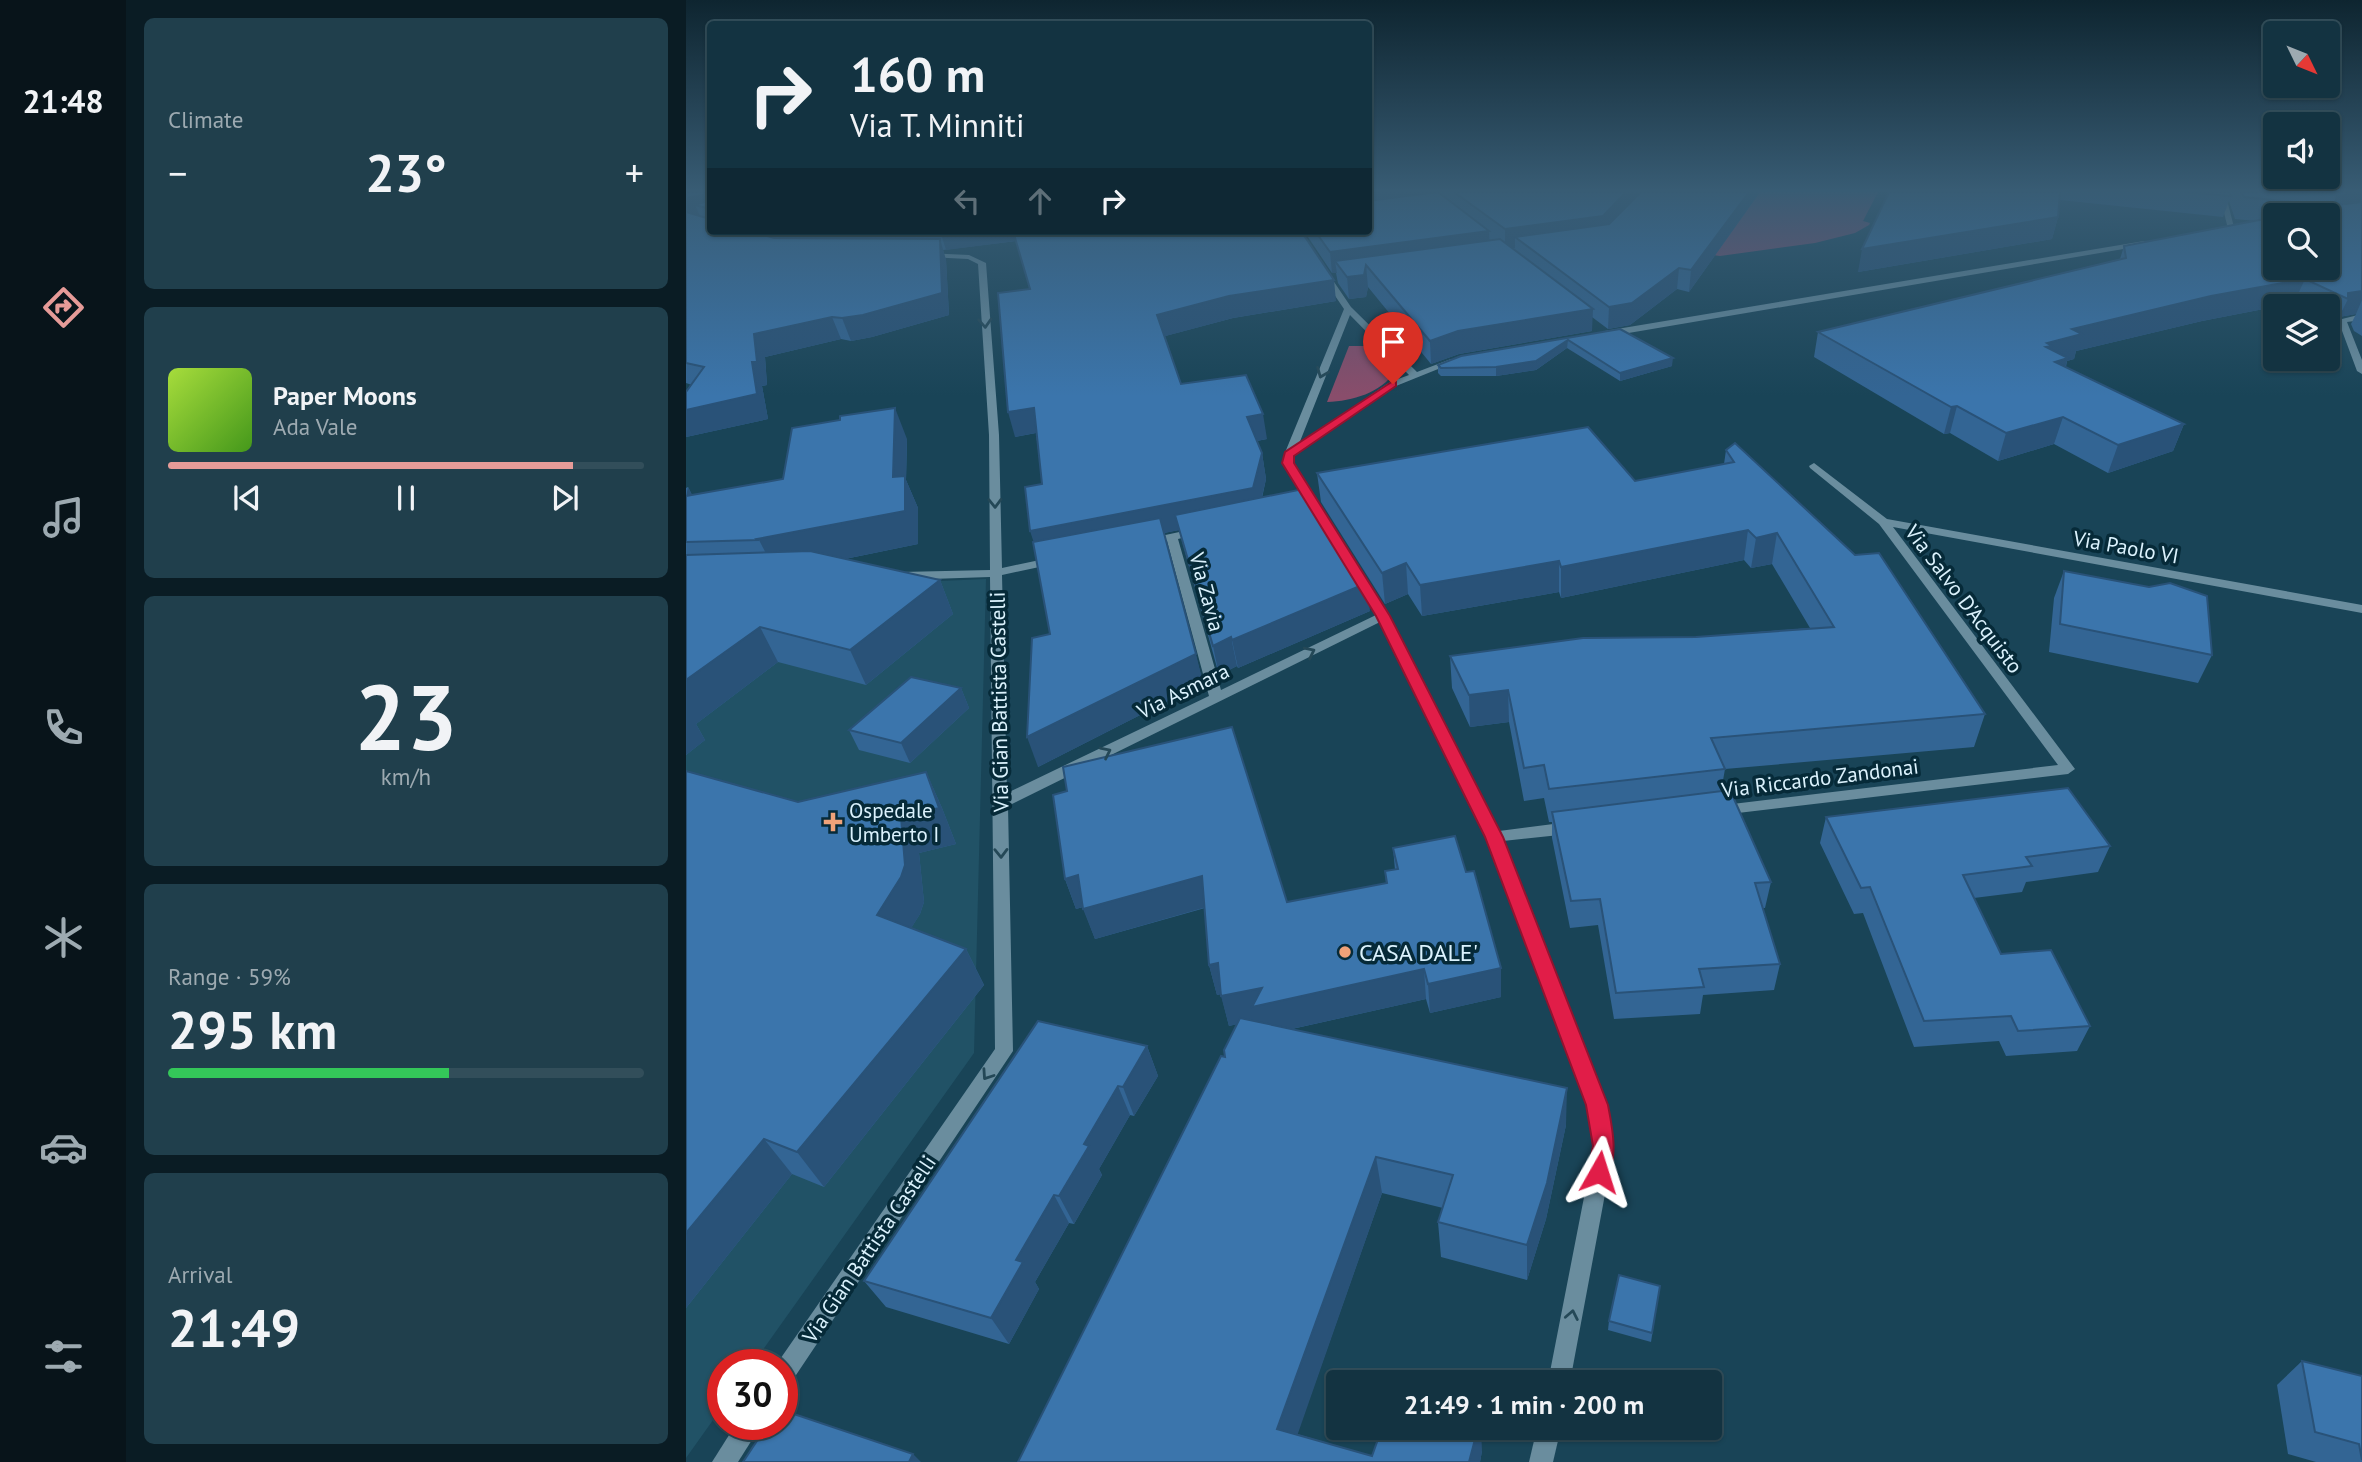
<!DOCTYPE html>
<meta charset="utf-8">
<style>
:root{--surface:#133341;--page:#203f4c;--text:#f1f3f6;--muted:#9daab1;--line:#324e5a;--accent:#e69b98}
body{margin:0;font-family:"PT Sans",sans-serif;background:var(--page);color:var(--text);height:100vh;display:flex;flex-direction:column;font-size:26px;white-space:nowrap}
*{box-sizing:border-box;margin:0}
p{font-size:23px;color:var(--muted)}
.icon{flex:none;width:38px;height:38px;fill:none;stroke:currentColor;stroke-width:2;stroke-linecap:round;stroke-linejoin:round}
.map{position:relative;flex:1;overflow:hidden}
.side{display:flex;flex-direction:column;gap:18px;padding:18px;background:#0a1c24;width:560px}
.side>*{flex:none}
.banner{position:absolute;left:21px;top:21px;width:665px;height:214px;border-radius:7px;box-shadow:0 2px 5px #0004,0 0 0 2px var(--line);background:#133341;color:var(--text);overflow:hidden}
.needle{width:46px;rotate:133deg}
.fabs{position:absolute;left:1577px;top:21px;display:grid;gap:14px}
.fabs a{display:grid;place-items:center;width:77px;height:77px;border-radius:7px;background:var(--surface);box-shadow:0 2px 5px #0004,0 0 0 2px var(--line);font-size:35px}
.speed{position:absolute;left:21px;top:1349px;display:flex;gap:14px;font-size:35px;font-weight:700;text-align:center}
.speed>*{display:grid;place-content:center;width:91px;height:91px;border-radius:50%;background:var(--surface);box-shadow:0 2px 5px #0004,0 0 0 2px var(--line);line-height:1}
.speed .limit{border:10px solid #d22;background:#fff;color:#111}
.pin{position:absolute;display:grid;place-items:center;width:60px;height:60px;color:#fff;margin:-72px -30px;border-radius:50% 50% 50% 0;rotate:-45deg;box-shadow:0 0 7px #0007}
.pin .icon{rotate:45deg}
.me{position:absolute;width:77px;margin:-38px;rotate:6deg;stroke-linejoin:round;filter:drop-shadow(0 0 5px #0008)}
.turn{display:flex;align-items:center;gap:24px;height:147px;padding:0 28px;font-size:32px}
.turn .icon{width:91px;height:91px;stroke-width:2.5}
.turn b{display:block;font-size:49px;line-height:60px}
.lanes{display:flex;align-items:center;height:66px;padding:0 28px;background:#0003;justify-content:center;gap:35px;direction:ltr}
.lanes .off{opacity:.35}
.big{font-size:52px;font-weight:700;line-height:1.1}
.side .card{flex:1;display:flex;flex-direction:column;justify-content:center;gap:10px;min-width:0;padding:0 24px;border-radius:10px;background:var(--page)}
.side .dial{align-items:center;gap:0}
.dial b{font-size:91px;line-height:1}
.song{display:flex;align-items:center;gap:21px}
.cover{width:84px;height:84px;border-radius:10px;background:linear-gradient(135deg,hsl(80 70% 55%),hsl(100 70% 35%))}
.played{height:7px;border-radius:4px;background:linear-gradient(90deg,var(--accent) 85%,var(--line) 85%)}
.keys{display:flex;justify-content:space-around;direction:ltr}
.heat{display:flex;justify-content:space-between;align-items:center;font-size:38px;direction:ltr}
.charge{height:10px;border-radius:5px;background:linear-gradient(90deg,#34c759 59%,var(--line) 0)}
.trip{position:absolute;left:640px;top:1370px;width:396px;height:70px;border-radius:7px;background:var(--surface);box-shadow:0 2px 5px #0004,0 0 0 2px var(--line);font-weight:700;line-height:70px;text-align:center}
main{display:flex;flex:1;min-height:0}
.tabs{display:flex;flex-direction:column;width:126px;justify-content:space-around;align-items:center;background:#08141a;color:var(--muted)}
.tabs .icon{width:49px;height:49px}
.tabs .on{color:var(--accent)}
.tabs b{font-size:32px;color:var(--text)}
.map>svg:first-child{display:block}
.built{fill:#215266}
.green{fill:#894d6b}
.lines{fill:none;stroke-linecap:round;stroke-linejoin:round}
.street{fill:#6a8d9e;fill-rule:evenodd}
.wall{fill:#336594;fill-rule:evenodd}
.shaded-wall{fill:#295278}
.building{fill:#3b75ac;stroke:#295278;stroke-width:2}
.oneway{stroke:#244857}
.route{fill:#e11d48;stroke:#92132f;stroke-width:2}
.poi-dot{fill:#f0a279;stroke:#062a38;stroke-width:2.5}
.labels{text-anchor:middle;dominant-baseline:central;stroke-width:7;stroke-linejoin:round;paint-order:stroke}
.street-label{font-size:21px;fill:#dbf2fd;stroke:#062a38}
.poi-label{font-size:21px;fill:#dbf2fd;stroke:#062a38;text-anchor:start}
.near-poi-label{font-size:24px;fill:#dbf2fd;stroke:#062a38;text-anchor:start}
</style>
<main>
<nav class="tabs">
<b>21:48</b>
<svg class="icon on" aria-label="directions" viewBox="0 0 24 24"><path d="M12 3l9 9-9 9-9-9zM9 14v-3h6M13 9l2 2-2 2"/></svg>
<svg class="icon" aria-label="music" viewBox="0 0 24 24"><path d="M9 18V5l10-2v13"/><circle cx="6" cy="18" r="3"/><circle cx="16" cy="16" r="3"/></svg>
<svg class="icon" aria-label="phone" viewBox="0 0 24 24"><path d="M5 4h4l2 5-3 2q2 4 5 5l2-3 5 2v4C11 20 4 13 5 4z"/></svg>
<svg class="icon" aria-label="climate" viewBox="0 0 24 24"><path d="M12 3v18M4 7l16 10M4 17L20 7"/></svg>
<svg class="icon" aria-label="car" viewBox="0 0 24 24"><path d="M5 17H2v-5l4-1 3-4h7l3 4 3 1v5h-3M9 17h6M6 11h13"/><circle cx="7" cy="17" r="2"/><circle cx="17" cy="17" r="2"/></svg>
<svg class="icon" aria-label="filters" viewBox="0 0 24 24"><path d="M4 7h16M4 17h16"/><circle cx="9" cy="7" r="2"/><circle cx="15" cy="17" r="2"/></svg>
</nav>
<section class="side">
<div class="card"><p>Climate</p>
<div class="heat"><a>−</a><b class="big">23°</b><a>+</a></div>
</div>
<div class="card">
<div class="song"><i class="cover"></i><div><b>Paper Moons</b><p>Ada Vale</p></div></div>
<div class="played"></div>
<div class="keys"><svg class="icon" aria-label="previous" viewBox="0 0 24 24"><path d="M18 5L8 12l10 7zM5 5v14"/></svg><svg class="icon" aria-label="pause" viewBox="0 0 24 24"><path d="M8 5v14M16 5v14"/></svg><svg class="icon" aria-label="next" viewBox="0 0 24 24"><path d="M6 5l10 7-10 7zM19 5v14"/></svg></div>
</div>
<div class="card dial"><b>23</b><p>km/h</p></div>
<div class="card"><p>Range · 59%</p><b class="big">295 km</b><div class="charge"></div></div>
<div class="card"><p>Arrival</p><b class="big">21:49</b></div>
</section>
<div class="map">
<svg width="1676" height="1462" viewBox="0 0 1676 1462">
<rect width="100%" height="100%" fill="#194457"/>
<path class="built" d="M300 579 288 1053 66 1365H37V1406L0 1458V592Z"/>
<g class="green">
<path d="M1060 192H1192L1177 221 1184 223 1183 225 1169 233 1129 243 1034 256 1003 252Z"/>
<path d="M663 346H689L710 371C694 393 667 401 641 402Z"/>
</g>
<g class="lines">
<g class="street">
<path d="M1533 192H1539L1550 235 1543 233Z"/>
<path d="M1458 241 1462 243 1461 245 919 337 915 334 919 331Z"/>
<path d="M239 253 283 255 300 263 313 435 316 568 368 557 374 561 372 563 316 575 321 793 523 696 481 541 460 545 454 542 456 540 512 528 518 531 516 533 492 539 535 690 690 615 667 576 669 573H677L703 616 813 831 883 822 888 824 891 828 888 832 883 834 817 841 921 1105 928 1146 884 1382H862L908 1146 901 1105 800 837 694 622 322 806 327 1051 104 1384 96 1387V1365H90L309 1049 304 577 215 580 209 576 215 572 304 570 303 435 292 264 282 259 242 257 238 255Z"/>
<path d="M639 273H642L665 307 731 372 765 359 772 361 710 386 608 456 607 463 634 505 629 508 625 507 597 463 598 455 658 309 635 275ZM664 315 723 375 704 382 613 444Z"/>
<path d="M1676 314V320L1661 322 1676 360V374L1671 371 1652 320Z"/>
<path d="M1128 463 1201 519 1676 605V613L1207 527 1389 769 1382 774 1035 815 1030 814 1027 810 1030 806 1372 765 1193 524 1124 468 1123 466Z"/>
<path d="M50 1424H76L52 1462H26Z"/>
<path d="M851 1428H875L867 1462H843Z"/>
</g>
</g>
<g class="wall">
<path d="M0 192H24V231H615L650 301 547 318 479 336 495 384 581 439 571 441 576 453 580 479 576 498 684 611 552 668 551 666 533 675 493 530 478 533 517 683 352 767 364 634 348 542 356 484 350 433 329 437 344 289 330 241 257 250 260 260 263 315 186 337 165 341 155 339 79 357 81 385 76 386 82 419 0 437V410L6 385 0 383Z"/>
<path d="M743 192V194L746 193 744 192H1074L1003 292 991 289 944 325 922 329 906 317V331L773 354 745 364 682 287 680 297 663 299 652 283 650 273H646L618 231H682Z"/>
<path d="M1203 192H1676V336L1668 331 1665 324 1670 314 1653 317 1650 323 1642 319V306H1616L1608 303 1516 321 1390 351 1388 359 1381 361 1380 367 1498 424 1487 451 1422 473 1368 444 1312 461 1264 433 1258 434 1128 357 1132 332 1434 259 1438 246 1570 221 1549 219 1543 201 1537 217 1374 200 1372 217 1366 239 1172 272ZM1589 215H1642L1589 268Z"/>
<path d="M934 329 986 366 934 381 881 348 850 370 810 376H755L752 373V365Z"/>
<path d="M221 439 220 480 232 508V544L159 559 254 580 267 614 180 685 92 662 10 724 19 740 0 755V488L2 487 6 495 97 479Z"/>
<path d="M1040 450 1299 714 1288 747 1039 769 1035 792 1085 882 1079 908H1077L1094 964 1088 990 1017 995 1014 1014 928 1019 912 925 884 928 866 838V822H863L858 798 838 801 823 722 784 727 766 688 764 656 1124 628 1086 564 1065 568 1058 560 875 598 873 592 736 616 722 594 699 604 635 502 631 473 949 481 1038 464Z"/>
<path d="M1378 571 1463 587 1526 655 1512 683 1363 652 1368 598Z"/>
<path d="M275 688 283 708 224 763 173 750 163 730Z"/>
<path d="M0 771 112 802 240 772 256 808 270 844 233 853 238 902 234 914 225 928 280 949 298 985 138 1187 106 1174 0 1308Z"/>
<path d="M1140 817 1424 846 1412 872 1340 882 1336 892 1288 898 1315 954 1404 1026 1391 1051 1320 1056 1313 1041 1228 1047 1177 913 1168 914 1134 843Z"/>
<path d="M707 848 780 872 815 968V997L744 1013 740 999 606 1029 880 1125 860 1219 841 1280 755 1257 752 1222 757 1208 696 1193 611 1434 686 1456 796 1451 794 1462H332L539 1057 551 1024 543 1026 535 994 531 995 523 965 519 908 409 939 397 907 390 909 379 879 601 902 700 883 699 871 709 870Z"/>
<path d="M461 1046 472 1076 448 1116 444 1115 413 1169 416 1175 388 1224 383 1223 349 1282 353 1289 323 1344 200 1307 178 1281Z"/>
<path d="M974 1286 965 1342 922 1330 923 1321Z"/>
<path d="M1616 1361 1676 1376V1462H1630L1602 1454 1591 1385Z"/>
</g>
<g class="shaded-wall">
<path d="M693 192H743L744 204 682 212V193Z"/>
<path d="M940 192H958L916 236 829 237V248L819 249V229Z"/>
<path d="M1063 192H1074L1003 292 1005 270Z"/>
<path d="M1676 193V213L1642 217 1651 196Z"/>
<path d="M17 195 23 209 9 205 14 216 0 219V198Z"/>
<path d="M1372 217 1366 239 1172 272 1176 249Z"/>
<path d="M65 231H80L83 237Z"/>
<path d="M254 231H327L330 241 260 250Z"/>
<path d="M803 231 804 251 680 265 682 287 680 297 663 299 661 277 649 261 651 273H646L644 252Z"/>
<path d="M254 239 260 260 263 315 186 337 165 341 156 318Z"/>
<path d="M993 268 991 289 944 325 922 329 923 307Z"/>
<path d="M1619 279 1608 303 1516 321 1390 351 1388 359 1381 361 1374 384 1360 366 1361 343 1386 329 1525 296Z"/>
<path d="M648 280 650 301 547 318 476 337 471 315 543 296Z"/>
<path d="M1676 291V300L1670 314 1653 317 1662 299V293Z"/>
<path d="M907 309 906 331 773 354 745 364 744 341 772 331Z"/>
<path d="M146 317 155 339 79 357 81 385 76 386 82 419 0 437V410L68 334Z"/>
<path d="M882 340 881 348 850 370 810 376V367Z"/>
<path d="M987 358 986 366 934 381V373Z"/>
<path d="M1271 406 1264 433 1258 434 1265 407Z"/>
<path d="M209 408 221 439 220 480 232 508V544L90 573 73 540 71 539 207 477Z"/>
<path d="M348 408 355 432 329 437 322 412Z"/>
<path d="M577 414 581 439 565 442 561 417Z"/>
<path d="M1377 417 1368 444 1312 461 1320 433Z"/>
<path d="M1498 424 1487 451 1422 473 1432 445Z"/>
<path d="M576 453 580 479 572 514 489 515 493 530 353 558 344 531Z"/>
<path d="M2 487 19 520 0 497Z"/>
<path d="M1062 530 1058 560 875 598V567Z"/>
<path d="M1091 533 1086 564 1065 568 1070 538Z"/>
<path d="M873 561V592L736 616 734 585Z"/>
<path d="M720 563 722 594 699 604 696 573Z"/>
<path d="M254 580 267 614 180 685 164 650Z"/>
<path d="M681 583 684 611 552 668 546 640Z"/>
<path d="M74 627 92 662 10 724 19 740 0 755V680Z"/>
<path d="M545 637 551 666 533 675 527 646Z"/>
<path d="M510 654 517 683 352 767 341 737Z"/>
<path d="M275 688 283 708 224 763 215 743Z"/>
<path d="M822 690 823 722 784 727 783 695Z"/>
<path d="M240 772 256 808 270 844 233 853 238 902 234 914 211 951 191 915 215 817Z"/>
<path d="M392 875 403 905 390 909 379 879Z"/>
<path d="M516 876 524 906 409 939 397 909Z"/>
<path d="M280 949 298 985 138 1187 111 1152Z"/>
<path d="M532 963 540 993 531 995 523 965Z"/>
<path d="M815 968V997L744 1013 742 984Z"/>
<path d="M738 969 740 999 574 1036 569 1020 543 1026 535 996 576 988Z"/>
<path d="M461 1046 472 1076 448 1116 437 1087Z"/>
<path d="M432 1086 444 1115 413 1169 416 1175 388 1224 373 1196 398 1144Z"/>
<path d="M881 1088 880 1125 860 1219 841 1280V1245Z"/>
<path d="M78 1139 106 1174 0 1308V1233Z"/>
<path d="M690 1157 696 1193 603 1459 591 1429Z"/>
<path d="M368 1195 383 1223 349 1282 353 1289 323 1344 305 1318 330 1260Z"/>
<path d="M792 1428H795L796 1451 794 1462H783Z"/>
<path d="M227 1454 235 1462H223Z"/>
</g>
<g class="building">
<path d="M0 192H24V209L9 205 18 202 17 195 0 198Z"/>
<path d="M752 192 803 231 644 252 629 231H682V201Z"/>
<path d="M768 192H940L917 216 819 229Z"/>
<path d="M955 192H1063L1005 270 993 268 946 303 923 307 829 237 923 224Z"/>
<path d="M1203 192H1374L1372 217 1176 249Z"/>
<path d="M1499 192H1543L1545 196Z"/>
<path d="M1555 192H1676V193L1651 196 1649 203 1652 205 1676 202V291L1662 293V299L1619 279 1525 296 1386 329 1396 334 1361 343 1366 346 1360 347 1382 358 1369 362 1498 424 1432 445 1377 417 1320 433 1271 406 1265 407 1132 332 1440 258 1438 246 1589 217V268H1642V215H1599L1647 206 1558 197Z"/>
<path d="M0 212 24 219V231H64L88 238 254 239 256 293 177 315 156 318 146 317 68 334 71 362H66L71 394 0 410V392L18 367 0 363Z"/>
<path d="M327 231H615L648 280 543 296 471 315 495 384 560 375 577 414 561 417 576 453 567 488 344 531 339 487 356 484 348 408 322 412 312 293 344 289Z"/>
<path d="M814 239 907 309 772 331 744 341 680 265 678 275 661 277 649 261Z"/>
<path d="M934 329 987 358 934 373 882 340 850 361 810 367 755 368 752 365 775 356Z"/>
<path d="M209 408 207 477 219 476V511L71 539 73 540 0 542V496L97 479 106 428 154 420V416Z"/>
<path d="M902 427 949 481 1048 462 1040 450 1049 443 1169 555 1193 553 1299 714 1025 738 1039 769 863 789 858 765 838 768 822 690 783 695 764 656 897 638 1010 637 1148 627 1091 533 1070 538 1062 530 875 567 873 561 734 585 720 563 696 573 631 473Z"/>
<path d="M622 488 681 583 546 640 545 637 527 646 489 515Z"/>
<path d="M474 518 510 654 341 737 346 638 364 634 347 542Z"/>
<path d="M124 551 254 580 164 650 74 627 0 680V555Z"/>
<path d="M1378 571 1463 587 1484 583 1521 596 1526 655 1374 624Z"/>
<path d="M225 677 275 688 215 743 163 730Z"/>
<path d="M546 727 601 902 701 883 699 871 712 869 707 848 769 836 780 872 788 871 815 968 742 984 738 969 566 1007 576 988 535 996 532 963 523 965 516 876 397 909 392 875 379 879 367 795 381 791 377 767Z"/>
<path d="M0 771 112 802 240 772 253 808 215 817 219 865 215 877 191 915 280 949 111 1152 78 1139 0 1233Z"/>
<path d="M1382 788 1424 846 1340 857 1346 866 1277 875 1315 954 1365 950 1404 1026 1332 1031 1325 1016 1238 1021 1184 887 1175 888 1140 817Z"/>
<path d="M1044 790 1085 882 1069 883 1094 964 1013 969 1018 987 930 993 914 899 885 901 866 812Z"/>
<path d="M554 1018 881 1088 861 1183 841 1245 752 1222 767 1175 690 1157 591 1429 686 1456 696 1428H792L783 1462H332L535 1056 539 1057 538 1050Z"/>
<path d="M352 1021 461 1046 437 1087 432 1086 398 1144 403 1146 373 1196 368 1195 330 1260 337 1262 305 1318 178 1281Z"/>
<path d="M933 1275 974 1286 966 1333 923 1321Z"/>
<path d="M1616 1361 1676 1376V1460L1673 1444 1629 1432Z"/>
<path d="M96 1410 227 1454 223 1462H57L82 1424H96Z"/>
</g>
<defs><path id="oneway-chevron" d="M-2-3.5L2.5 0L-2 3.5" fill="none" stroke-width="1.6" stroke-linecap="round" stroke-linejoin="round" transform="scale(1.75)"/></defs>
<g class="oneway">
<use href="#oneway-chevron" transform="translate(299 323) rotate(87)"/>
<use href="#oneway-chevron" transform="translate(636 373) rotate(112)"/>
<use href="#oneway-chevron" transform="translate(309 503) rotate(89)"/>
<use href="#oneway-chevron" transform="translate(624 652) rotate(-26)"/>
<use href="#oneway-chevron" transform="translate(420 752) rotate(-26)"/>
<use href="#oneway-chevron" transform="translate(315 853) rotate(89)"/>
<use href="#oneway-chevron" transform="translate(301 1075) rotate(124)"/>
<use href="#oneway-chevron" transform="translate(886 1315) rotate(-79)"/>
</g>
<linearGradient id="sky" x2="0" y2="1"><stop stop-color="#0e2530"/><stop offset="0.48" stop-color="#385c74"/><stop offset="1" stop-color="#385c74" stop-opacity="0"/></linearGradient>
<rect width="1676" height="396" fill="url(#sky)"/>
<path class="route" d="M707 381 710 382V386L608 456V463L704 616 817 837 922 1105C927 1131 932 1155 921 1180L913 1183 905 1180 902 1172 907 1146 900 1105 799 837 690 616 596 463 599 452Z"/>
<g class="poi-dot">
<path d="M143.5 811.5h7v7h7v7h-7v7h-7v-7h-7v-7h7z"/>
<circle cx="659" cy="952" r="7"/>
</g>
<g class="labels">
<g class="street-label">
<text transform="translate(1440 547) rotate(10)">Via Paolo VI</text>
<text transform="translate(521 592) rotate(75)">Via Zavia</text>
<text transform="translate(1278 599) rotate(53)">Via Salvo D'Acquisto</text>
<text transform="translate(497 691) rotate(-26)">Via Asmara</text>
<text transform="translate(313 702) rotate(-91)">Via Gian Battista Castelli</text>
<text transform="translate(1134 778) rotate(-7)">Via Riccardo Zandonai</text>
<text transform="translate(183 1249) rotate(-56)">Via Gian Battista Castelli</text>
</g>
<g class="poi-label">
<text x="163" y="810">Ospedale<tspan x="163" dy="24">Umberto I</tspan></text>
</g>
<g class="near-poi-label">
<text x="673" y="952">CASA DALE'</text>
</g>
</g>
</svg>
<div class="fabs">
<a><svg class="needle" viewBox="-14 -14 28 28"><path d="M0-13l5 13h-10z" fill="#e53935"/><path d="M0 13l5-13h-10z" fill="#9daab1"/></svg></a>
<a><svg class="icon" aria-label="sound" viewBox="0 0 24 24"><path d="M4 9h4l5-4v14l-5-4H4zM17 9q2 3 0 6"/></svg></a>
<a><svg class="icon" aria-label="search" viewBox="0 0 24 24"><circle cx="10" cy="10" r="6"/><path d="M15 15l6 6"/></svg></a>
<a><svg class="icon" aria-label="layers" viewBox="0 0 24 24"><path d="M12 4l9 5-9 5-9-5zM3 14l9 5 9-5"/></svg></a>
</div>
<div class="speed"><div class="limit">30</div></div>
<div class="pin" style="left:707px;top:384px;background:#d93025"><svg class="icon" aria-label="arrive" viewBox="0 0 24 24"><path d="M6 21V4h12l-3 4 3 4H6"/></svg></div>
<svg class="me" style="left:913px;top:1172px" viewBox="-20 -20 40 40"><path d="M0-17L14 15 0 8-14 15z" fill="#e11d48" stroke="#fff" stroke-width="4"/></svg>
<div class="trip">21:49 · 1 min · 200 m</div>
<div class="banner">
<div class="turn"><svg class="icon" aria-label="right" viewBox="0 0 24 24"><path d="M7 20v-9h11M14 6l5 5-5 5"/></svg><div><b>160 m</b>Via T. Minniti</div></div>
<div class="lanes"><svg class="icon off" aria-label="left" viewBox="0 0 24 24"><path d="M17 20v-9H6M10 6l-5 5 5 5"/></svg><svg class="icon off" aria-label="ahead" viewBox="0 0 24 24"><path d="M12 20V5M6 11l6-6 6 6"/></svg><svg class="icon" aria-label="right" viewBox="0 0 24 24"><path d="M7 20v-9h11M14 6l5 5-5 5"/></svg></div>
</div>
</div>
</main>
